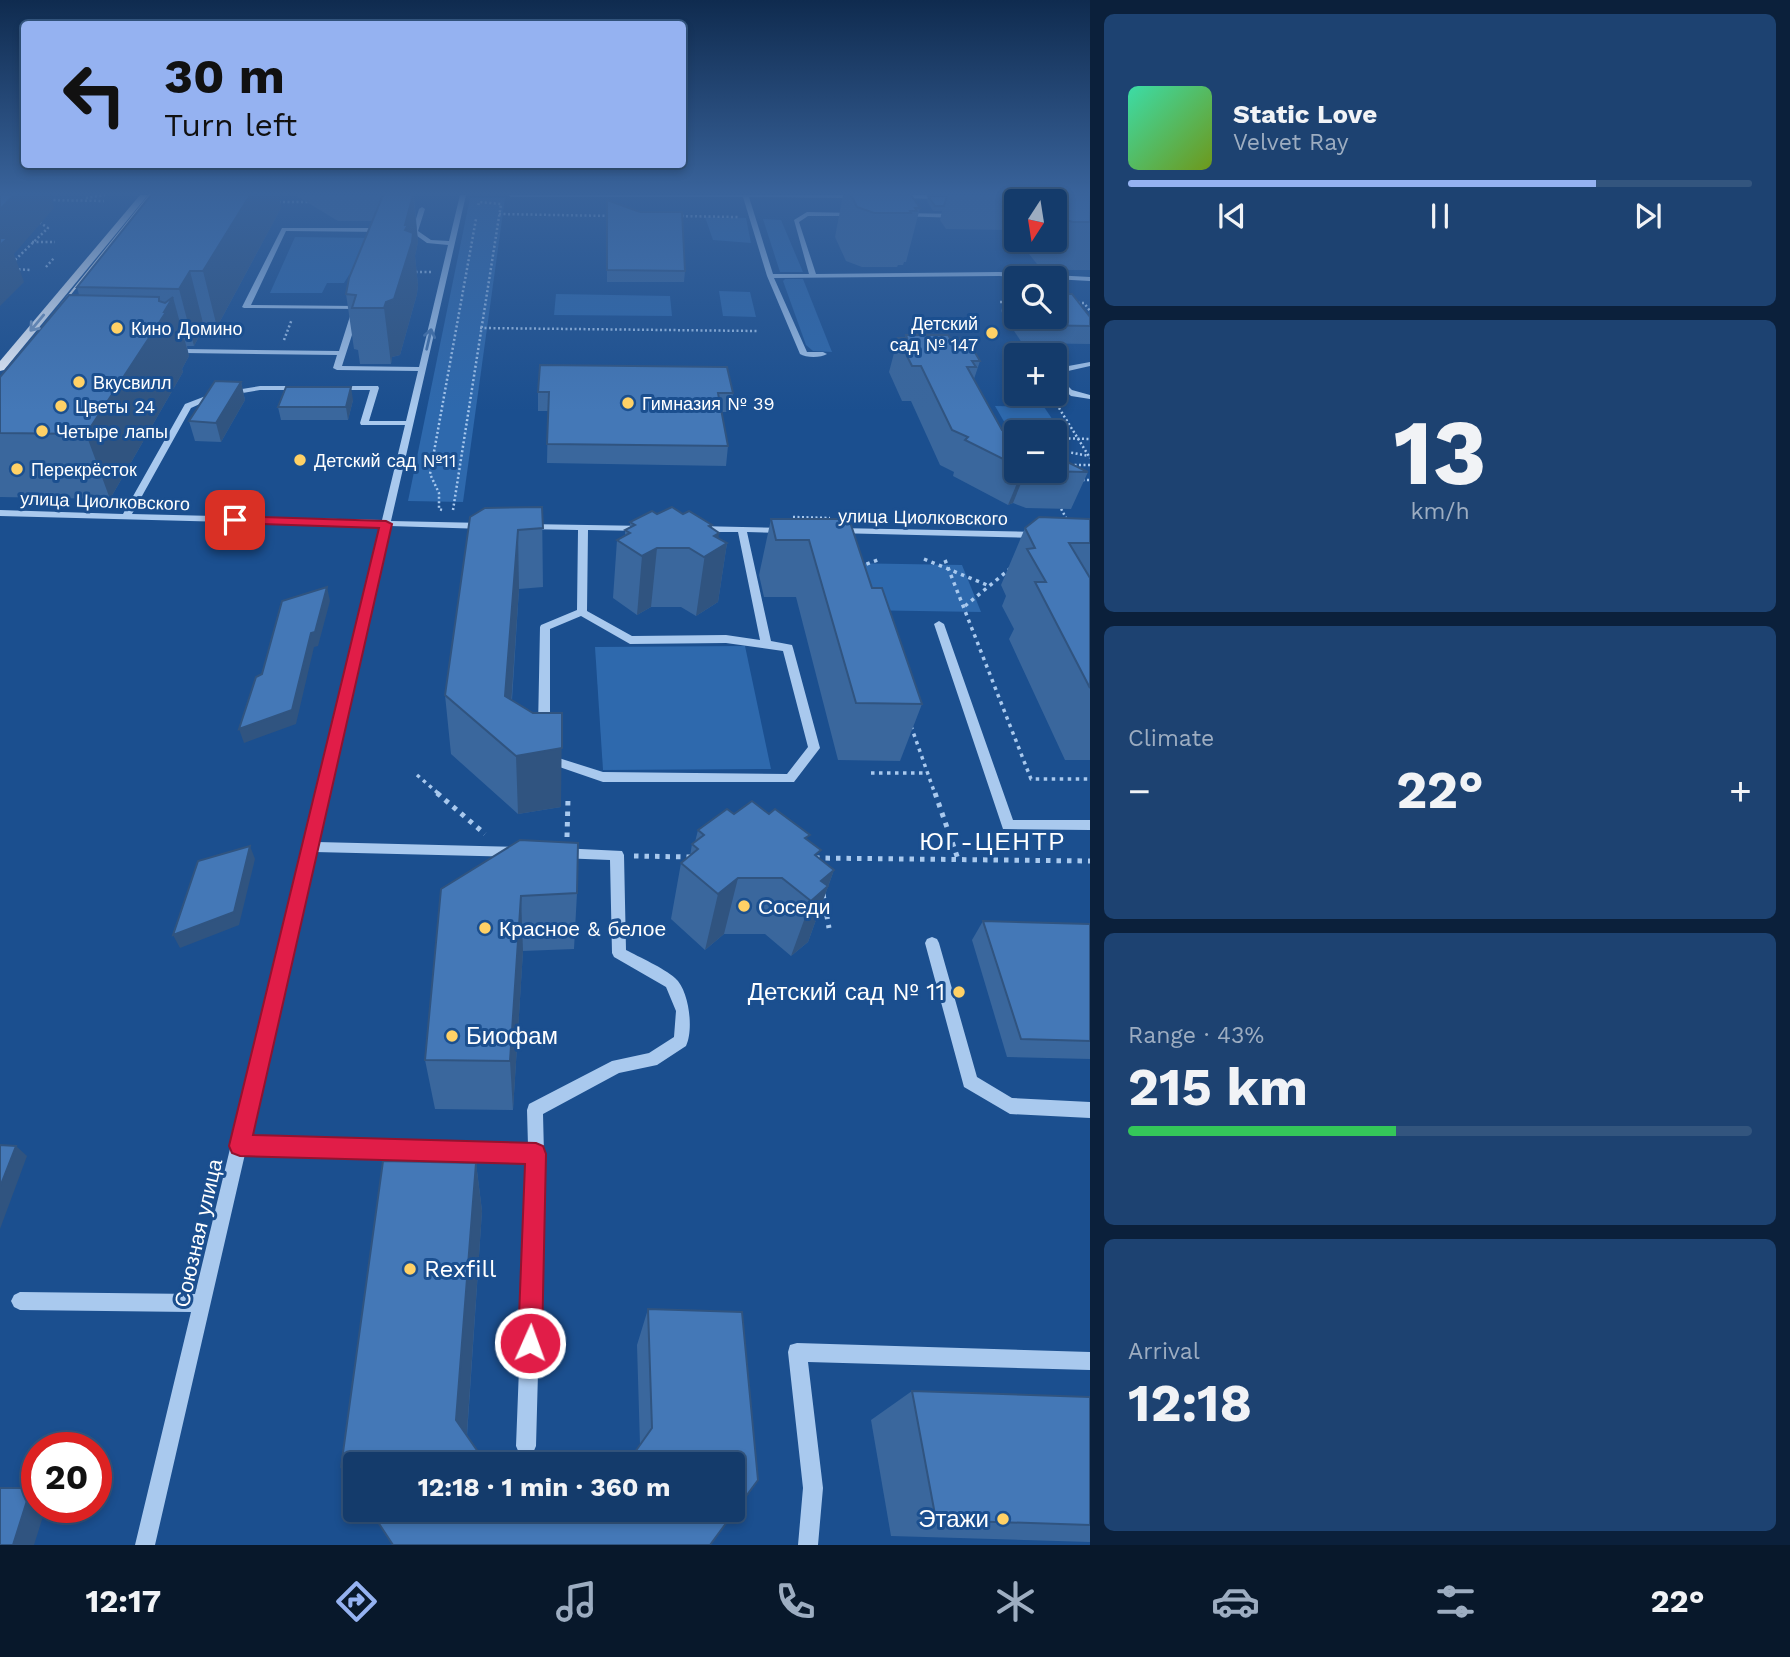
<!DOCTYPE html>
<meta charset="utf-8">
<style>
:root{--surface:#143b6b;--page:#1d4271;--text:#f1f3f6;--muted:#9dadc1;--line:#33557e;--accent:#95b2f1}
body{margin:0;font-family:"Work Sans",sans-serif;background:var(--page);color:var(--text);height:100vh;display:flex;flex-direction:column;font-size:26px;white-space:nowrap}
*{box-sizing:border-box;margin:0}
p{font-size:23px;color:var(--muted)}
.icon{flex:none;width:38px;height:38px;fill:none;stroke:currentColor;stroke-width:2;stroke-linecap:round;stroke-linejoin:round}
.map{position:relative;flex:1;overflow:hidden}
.details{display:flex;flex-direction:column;gap:14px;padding:14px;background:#0b203b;width:700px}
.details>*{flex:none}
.guide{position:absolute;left:21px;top:21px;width:665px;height:147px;border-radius:7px;box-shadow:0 4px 10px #0003,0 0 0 2px var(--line);background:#95b2f1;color:#111;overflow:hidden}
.needle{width:46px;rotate:192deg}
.controls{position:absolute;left:1004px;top:189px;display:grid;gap:14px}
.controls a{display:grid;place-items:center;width:63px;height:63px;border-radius:7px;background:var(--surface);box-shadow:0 4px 10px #0003,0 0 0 2px var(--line);font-size:35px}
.speed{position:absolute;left:21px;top:1432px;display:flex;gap:14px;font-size:35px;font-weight:700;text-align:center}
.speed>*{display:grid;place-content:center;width:91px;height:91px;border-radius:50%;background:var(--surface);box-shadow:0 4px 10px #0003,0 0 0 2px var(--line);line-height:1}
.speed .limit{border:10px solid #d22;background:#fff;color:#111}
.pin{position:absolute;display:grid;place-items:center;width:60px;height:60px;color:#fff;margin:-30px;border-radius:14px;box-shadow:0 4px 10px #0006}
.me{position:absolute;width:77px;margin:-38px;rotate:2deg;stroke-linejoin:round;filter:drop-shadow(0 0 5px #0008)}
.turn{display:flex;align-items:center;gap:24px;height:147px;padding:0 28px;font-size:32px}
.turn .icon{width:91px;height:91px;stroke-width:2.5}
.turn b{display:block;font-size:49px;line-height:60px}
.big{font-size:52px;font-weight:700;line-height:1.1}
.details .card{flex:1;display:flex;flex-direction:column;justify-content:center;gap:10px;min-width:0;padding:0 24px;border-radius:10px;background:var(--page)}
.details .dial{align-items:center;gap:0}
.dial b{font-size:91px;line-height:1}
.song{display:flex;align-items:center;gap:21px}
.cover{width:84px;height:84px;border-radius:10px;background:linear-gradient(135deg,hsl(160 70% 55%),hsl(80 70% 35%))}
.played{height:7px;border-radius:4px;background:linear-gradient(90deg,var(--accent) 75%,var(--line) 75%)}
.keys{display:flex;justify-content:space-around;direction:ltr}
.heat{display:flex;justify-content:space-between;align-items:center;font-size:38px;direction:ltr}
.charge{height:10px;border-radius:5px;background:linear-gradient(90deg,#34c759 43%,var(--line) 0)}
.trip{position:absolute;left:343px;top:1452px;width:402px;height:70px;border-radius:7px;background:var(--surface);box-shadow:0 4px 10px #0003,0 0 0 2px var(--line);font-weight:700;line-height:70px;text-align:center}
.dock{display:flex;height:112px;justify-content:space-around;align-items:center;background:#08182b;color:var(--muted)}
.dock .icon{width:49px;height:49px}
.dock .selected{color:var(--accent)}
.dock b{font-size:32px;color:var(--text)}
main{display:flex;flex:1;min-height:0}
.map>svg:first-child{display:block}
.green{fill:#2e69ad}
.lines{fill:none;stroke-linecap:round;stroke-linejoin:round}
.path-far2{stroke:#a9c9ee;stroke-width:2.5;stroke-dasharray:2 2.5;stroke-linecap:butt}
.path-far1{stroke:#a9c9ee;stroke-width:3.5;stroke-dasharray:3.5 4.5;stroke-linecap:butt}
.path{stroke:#a9c9ee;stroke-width:5;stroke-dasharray:4.5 6;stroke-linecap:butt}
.minor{fill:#a9c9ee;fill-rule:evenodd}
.major{fill:#f0f6ff;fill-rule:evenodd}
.tram{stroke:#fff;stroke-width:2}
.wall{fill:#3a679d}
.shaded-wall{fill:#305480}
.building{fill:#4478b7;stroke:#305480;stroke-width:2}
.oneway{stroke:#7b9ac1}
.oneway2{stroke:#4674ac}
.route{fill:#e11d48;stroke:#92132f;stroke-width:2}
.poi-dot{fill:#ffd166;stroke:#1b4f8f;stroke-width:2.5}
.labels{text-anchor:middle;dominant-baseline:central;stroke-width:6;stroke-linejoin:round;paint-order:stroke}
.far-poi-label{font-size:18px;fill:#fff;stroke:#1b4f8f;text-anchor:start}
.far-street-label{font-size:18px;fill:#fff;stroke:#1b4f8f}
.poi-label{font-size:21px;fill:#fff;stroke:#1b4f8f;text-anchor:start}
.street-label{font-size:21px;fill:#fff;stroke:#1b4f8f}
.quarter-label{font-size:24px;letter-spacing:2px;fill:#fff;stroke:#1b4f8f}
.near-poi-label{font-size:24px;fill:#fff;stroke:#1b4f8f;text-anchor:end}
</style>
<main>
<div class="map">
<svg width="1090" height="1545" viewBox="0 0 1090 1545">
<rect width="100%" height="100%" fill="#1b4f8f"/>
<g class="green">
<path d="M470 198H505L463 502 408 501Z"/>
<path d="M705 217 746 218 751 243 713 240Z"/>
<path d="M763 219 781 220 803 272H780Z"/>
<path d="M295 237 374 238 357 275H349L344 283H327L322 293H270Z"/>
<path d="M785 279H803L832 352 813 351 806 345 783 281Z"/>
<path d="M719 291 750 292 756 317 723 316Z"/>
<path d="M556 294 670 296 672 316 554 315Z"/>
<path d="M995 406 1044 407 1057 426 1006 425Z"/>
<path d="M843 563 962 565 981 612 856 610Z"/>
<path d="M745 646 771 769 603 770 595 647Z"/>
</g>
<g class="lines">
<g class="path-far2">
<path d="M86 198 105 195"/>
<path d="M49 200 104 201"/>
<path d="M274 202H311"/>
<path d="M499 214 612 216"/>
<path d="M677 216 738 217"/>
<path d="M32 242H55"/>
<path d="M12 263 48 228 36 220"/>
<path d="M46 267 54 258"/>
<path d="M14 269 31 270"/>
<path d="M411 272H431"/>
<path d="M1000 302H1017"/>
<path d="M1073 303H1084L1090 311"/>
<path d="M480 328 758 331"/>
<path d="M284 340 292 319"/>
<path d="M1059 408 1090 458"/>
<path d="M1055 438 1090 439"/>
<path d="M1055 445 1068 452 1089 456"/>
<path d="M1070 465H1090"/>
<path d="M1078 480H1090"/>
<path d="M1059 505 1066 518"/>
<path d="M442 510 439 509V493L430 474 476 219"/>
<path d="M453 510 501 204 479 202 478 207"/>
<path d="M793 517 830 518"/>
</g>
<g class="path-far1">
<path d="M924 559 987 585"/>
<path d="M945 560 1031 779H1090"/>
<path d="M859 567 880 559"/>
<path d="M965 606 1011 568"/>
<path d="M911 726 935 794"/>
<path d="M871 773H926"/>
<path d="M417 775 439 794"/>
</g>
<g class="path">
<path d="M437 793 485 834"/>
<path d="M935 793 958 859"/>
<path d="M567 837 568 799"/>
<path d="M634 856 691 857"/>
<path d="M815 858 1090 861"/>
<path d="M823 894 829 928"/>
</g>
<g class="minor">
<path d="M460 195H466L391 521 484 523 489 526 484 529 390 526 317 842 518 847 523 848 525 852 523 856 518 857 315 852 249 1138 528 1146 527 1110 529 1104 612 1061 649 1053 674 1037 676 1011 666 987 614 957 612 953 610 860 560 858 555 857 553 853 555 849 560 848 622 851 624 855 626 950C639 957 664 968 675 978 689 990 694 1029 686 1046L657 1065 619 1073 543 1114 544 1154 536 1446 533 1453 526 1456 519 1453 516 1446 527 1162 245 1154 155 1545H135L191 1312 20 1310 14 1307 11 1301 14 1295 20 1292 195 1294 380 526 0 516V510L123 514 185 404 211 394 260 386H302V390H260L213 398 191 408 132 514 382 520 405 425H361L360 423 370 390H335L331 388 335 386H378L379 388 369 421H406L418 371 337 370 333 368 337 355 185 353 181 351 185 349 339 351 351 313 355 311 359 313 342 366 419 367 448 245 427 243 413 233 400 230 403 228 413 229 419 209 422 207 425 209 418 231 431 240 449 241Z"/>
<path d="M508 195H859L860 196 857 198 749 197 773 274H809L794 220 807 212 855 213 857 216H808L799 222 816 274 999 272 1090 277V281L999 276 774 278 807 352H823L827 354C821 358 806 358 800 354L767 276 743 197H511Z"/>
<path d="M895 195H945L948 197 945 199 897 198Z"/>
<path d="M902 213 957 214 960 216 957 218 900 216Z"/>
<path d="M282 228H385L388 230 385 232 286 231 251 305 357 306 359 307V309L244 308 242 307Z"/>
<path d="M1090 362V366L1068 371 1059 377 1072 390 1090 395V399L1071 396 1055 382V372L1063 367Z"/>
<rect x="1004" y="387" width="13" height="4"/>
<path d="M527 524 648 526 650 528 645 531 588 530 587 611 632 636 726 635 760 640 738 532H698L693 529 698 526 788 528 790 530 785 533 747 532 771 641 792 645 793 648 820 748 794 782H603L542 761 540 758 546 754 603 772 787 774 808 747 783 651 726 643 630 644 581 616 550 629V727L544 731 540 730 538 727 540 627 541 625 577 610 578 530 524 529 522 527Z"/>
<path d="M838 528 1037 532 1042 535 1037 538 835 533 833 531Z"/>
<path d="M939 621 944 624 1013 820H1090V830L1003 829 934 624Z"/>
<path d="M932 937 937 939 939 943 977 1077 1012 1098 1090 1102V1118L1010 1114 964 1087 925 943 927 939Z"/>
<path d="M797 1343 1090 1352V1370L808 1362 823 1488 818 1545H798L803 1488 788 1352 790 1345Z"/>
</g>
<path class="major" d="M140 195H148L4 370 0 371V361Z"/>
<path class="tram" d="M58 309 150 195"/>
</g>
<g class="wall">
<path d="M295 195H414L418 242 415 256 418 285 417 294 400 355 392 357 391 364H360L358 350 354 349 346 294 372 221H338Z"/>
<path d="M843 195H911L920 208 906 262H904L903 265H898L897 267H862L846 261 835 237Z"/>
<path d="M947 195H1090V270H1056L1037 264 1018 240H1055V201H1017V238L1010 230 946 229 940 220 942 211H933L927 201 928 196H947Z"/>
<path d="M281 208 217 327H204L194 346H187L189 356 182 369 183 372 110 499 0 497V377L79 295 77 287Z"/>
<path d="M607 211 685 271 684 282H607Z"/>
<path d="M1007 293H1017V317H1090V344L1022 343 1001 311Z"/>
<path d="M906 335 950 338 980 361 974 379 1017 466V471L1088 472 1071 509 1026 508 1013 503 1008 505 953 476 954 472 940 465 911 401H902L889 372 898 338H905Z"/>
<path d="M241 382 245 400 221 442 195 441 189 421Z"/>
<path d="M538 392 733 393 730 412H722L728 446 726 466 547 463 548 411H538Z"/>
<path d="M353 400 348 420H281L278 407Z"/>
<path d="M542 507 543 587 519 589 512 700 561 807 518 814 451 754 445 695 470 517Z"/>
<path d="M771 519H849L872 588 922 704 900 761 838 760 796 597H764L759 575Z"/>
<path d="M1090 519V760H1065L1009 639 1014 629 1002 606 1006 596 1001 585 1025 528Z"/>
<path d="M630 522 711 528 718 538 727 543 718 602 696 616 681 607H651L637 615 613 598 617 540 625 535V530L630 527Z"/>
<path d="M734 814 808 840 818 858 834 870 808 942 791 956 765 934H724L705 950 671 919 681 863 690 856 692 844 695 842 698 830Z"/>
<path d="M441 889 577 893 574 949 523 951 513 1110 435 1109 425 1060Z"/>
<path d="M983 921 1090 924V1059L1007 1057 972 940Z"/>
<path d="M476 1163 482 1211 467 1436 481 1456 630 1459 640 1445 637 1345 648 1309 710 1545 355 1465Z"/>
<path d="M912 1391 1090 1397V1542L891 1536 871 1420Z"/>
</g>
<g class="shaded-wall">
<path d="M14 195H50L54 208 14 254 24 282 0 306V209Z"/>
<path d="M250 195H279L281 208 217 327 203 271Z"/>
<path d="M413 195 418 242 415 256 418 285 417 294 400 355 392 357 391 364 384 308Z"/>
<path d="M190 271 204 327 194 346 179 289Z"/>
<path d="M159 297 164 316V312L173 297 189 356 182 369 183 372 110 499 86 434 159 301Z"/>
<path d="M241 382 245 400 221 442 216 423Z"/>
<path d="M351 387 353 400 348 420 346 407Z"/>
<path d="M1022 471H1026L1013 503 1008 505Z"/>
<path d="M712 525 707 555 714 536 719 533 717 550 727 543 718 602 696 616 709 526Z"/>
<path d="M518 530 519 589 508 749 505 696Z"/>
<path d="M657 548 651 607 637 615 642 556Z"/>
<path d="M327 587 330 601 318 646 314 647 296 724 244 743 239 729 311 633Z"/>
<path d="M562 713 561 807 518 814 516 756Z"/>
<path d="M250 846 255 859 239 925 180 948 173 935Z"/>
<path d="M834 870 808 942 791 956 811 901 821 881Z"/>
<path d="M738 878 724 934 705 950 718 894Z"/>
<path d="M521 896 523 951 513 1110 510 1061Z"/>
<path d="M16 1146 27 1156 0 1229V1187Z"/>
<path d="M476 1163 482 1211 466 1446 456 1420Z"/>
<path d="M31 1488 37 1490V1507H46L34 1545H13Z"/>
</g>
<g class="building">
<path d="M0 195H14L0 209Z"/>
<path d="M151 195H250L203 271H190L179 289 77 287Z"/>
<path d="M383 195H413L405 225H408L405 230 413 233 412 242 394 299 386 302 384 308H352L356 295 346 294 349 278Z"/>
<path d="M851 195H911L920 208H915L917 211H910L911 213H874L857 207Z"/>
<path d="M1035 195H1090V222H1073L1055 217V201H1041Z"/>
<path d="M928 196H947L944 206H935Z"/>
<path d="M607 200 640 212H682L685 271 607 270Z"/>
<path d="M0 238H8L0 245Z"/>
<path d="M1007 293H1017V307Z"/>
<path d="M1055 294H1072L1090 317V326L1029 325 1023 317H1055Z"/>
<path d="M69 295 159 297V301L165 303 173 297 164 312H166L86 434 0 433V377Z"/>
<path d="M906 335H948L950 338 967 339 980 361H972L976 367H967L1002 430 1017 438V466L965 440 968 437 952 430 921 366H912L898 338H907Z"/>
<path d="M540 365 727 367 733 393H718L728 446 547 444 549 392H538Z"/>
<path d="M215 381 241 382 216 423 189 421Z"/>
<path d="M286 387H351L346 407H278Z"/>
<path d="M1055 456 1088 472 1039 471H1055Z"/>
<path d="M542 507 543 528 518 530 505 696 533 713H562V748L516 756 445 695 470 517 485 508Z"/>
<path d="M672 507 683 514 689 511 712 525 709 526 719 533 714 536 727 543 704 557 689 548H657L642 556 617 540 630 533 625 530 635 525 630 522 652 511 657 514Z"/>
<path d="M1039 517 1090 519V543H1069L1090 578V688L1035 582H1046L1027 549 1035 548 1025 528Z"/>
<path d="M771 519H849L872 588H882L922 704 856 703 809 540H776Z"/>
<path d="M327 587 315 632 311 633 292 710 239 729 256 677 262 674 282 601Z"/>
<path d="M752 801 769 814 775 809 810 835 805 838 821 850 815 855 834 870 821 881 828 886 811 901 782 878H738L718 894 681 863 698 849 692 844 704 835 698 830 727 809 734 814Z"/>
<path d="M520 840 578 843 577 893 521 896 510 1061 425 1060 441 889Z"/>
<path d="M250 846 234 912 173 935 198 861Z"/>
<path d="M983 921 1090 924V1041L1021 1039Z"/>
<path d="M0 1145 16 1146 0 1187Z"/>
<path d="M383 1161 476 1163 456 1420 481 1456 630 1459 652 1428 648 1309 742 1312 758 1480 710 1545H393L370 1510H733V1465H355V1488L341 1467Z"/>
<path d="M912 1391 1090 1397V1525L936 1520Z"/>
<path d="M0 1488H31L13 1545H0Z"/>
</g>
<defs><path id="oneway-shaft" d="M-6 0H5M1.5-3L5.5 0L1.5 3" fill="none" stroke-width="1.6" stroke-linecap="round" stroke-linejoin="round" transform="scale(1.75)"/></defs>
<use class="oneway" href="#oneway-shaft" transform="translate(37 323) rotate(130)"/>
<use class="oneway2" href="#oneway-shaft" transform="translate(429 339) rotate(-77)"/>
<linearGradient id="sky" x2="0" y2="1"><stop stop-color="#0f2b4f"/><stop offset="0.47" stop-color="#39639b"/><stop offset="1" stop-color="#39639b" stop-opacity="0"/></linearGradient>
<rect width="1090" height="411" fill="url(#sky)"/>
<path class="route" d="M235 516 386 521 392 524 253 1135 536 1143 543 1146 546 1154 542 1343 538 1352 530 1355 521 1352 518 1343 525 1164 240 1156 232 1153 229 1146 379 528 231 523 229 520Z"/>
<g class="poi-dot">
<circle cx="117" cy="328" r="7"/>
<circle cx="992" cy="333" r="7"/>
<circle cx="79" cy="382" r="7"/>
<circle cx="628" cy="403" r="7"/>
<circle cx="61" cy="406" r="7"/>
<circle cx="42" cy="431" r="7"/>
<circle cx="300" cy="460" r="7"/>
<circle cx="17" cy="469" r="7"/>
<circle cx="744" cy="906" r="7"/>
<circle cx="485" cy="928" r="7"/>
<circle cx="959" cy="992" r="7"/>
<circle cx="452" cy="1036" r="7"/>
<circle cx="410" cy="1269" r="7"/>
<circle cx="1003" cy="1519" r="7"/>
</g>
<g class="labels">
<g class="far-poi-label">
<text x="978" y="323" text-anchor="end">Детский<tspan x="978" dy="21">сад № 147</tspan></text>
<text x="131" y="328">Кино Домино</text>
<text x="93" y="382">Вкусвилл</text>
<text x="642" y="403">Гимназия № 39</text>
<text x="75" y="406">Цветы 24</text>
<text x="56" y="431">Четыре лапы</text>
<text x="314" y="460">Детский сад №11</text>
<text x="31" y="469">Перекрёсток</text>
</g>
<g class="far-street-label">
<text transform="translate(105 501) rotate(2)">улица Циолковского</text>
<text transform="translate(923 517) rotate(1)">улица Циолковского</text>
</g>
<g class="poi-label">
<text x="758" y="906">Соседи</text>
<text x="499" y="928">Красное &amp; белое</text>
</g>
<g class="street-label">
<text transform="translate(198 1233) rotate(-77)">Союзная улица</text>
</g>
<g class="quarter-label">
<text x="993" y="842">ЮГ-ЦЕНТР</text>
</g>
<g class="near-poi-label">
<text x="945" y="992">Детский сад № 11</text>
<text x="466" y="1036" text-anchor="start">Биофам</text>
<text x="424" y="1269" text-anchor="start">Rexfill</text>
<text x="989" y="1519">Этажи</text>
</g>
</g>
</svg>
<div class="controls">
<a><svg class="needle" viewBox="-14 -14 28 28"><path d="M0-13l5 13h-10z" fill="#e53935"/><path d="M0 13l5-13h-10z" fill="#9dadc1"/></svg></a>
<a><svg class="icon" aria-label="search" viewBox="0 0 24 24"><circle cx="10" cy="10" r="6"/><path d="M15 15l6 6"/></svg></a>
<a>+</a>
<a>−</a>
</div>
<div class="speed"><div class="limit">20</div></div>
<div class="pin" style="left:235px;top:520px;background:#d93025"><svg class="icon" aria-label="arrive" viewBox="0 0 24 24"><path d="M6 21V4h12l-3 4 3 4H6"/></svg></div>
<svg class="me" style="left:530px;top:1343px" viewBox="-20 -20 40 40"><circle r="17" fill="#e11d48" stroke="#fff" stroke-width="3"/><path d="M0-11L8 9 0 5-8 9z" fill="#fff"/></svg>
<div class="trip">12:18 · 1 min · 360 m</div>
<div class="guide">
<div class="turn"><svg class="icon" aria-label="left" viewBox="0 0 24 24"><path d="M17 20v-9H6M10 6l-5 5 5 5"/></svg><div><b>30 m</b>Turn left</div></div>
</div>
</div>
<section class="details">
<div class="card">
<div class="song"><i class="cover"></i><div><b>Static Love</b><p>Velvet Ray</p></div></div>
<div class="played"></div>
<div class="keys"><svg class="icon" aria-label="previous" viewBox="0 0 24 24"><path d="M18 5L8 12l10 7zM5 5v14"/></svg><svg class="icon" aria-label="pause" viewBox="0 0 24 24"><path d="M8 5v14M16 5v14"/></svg><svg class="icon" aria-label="next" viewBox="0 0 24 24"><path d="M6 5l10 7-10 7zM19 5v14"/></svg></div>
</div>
<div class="card dial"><b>13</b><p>km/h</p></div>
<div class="card"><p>Climate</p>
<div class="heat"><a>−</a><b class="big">22°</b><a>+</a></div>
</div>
<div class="card"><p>Range · 43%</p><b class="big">215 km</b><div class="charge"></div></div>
<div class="card"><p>Arrival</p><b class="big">12:18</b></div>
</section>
</main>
<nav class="dock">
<b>12:17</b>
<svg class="icon selected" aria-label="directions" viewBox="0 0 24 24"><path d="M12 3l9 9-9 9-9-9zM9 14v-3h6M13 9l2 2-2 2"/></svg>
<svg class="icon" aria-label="music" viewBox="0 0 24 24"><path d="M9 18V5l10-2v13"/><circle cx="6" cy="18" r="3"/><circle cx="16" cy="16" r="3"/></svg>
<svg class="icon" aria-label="phone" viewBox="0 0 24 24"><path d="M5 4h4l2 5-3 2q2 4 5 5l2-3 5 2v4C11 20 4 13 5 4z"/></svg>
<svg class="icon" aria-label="climate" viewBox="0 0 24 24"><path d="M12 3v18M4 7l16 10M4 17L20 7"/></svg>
<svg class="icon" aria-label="car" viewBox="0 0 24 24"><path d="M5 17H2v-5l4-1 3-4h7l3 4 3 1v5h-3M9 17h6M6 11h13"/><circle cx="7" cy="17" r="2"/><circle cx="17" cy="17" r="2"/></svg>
<svg class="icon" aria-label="filters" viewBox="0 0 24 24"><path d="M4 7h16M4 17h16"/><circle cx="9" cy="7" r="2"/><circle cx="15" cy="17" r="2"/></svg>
<b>22°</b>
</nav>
